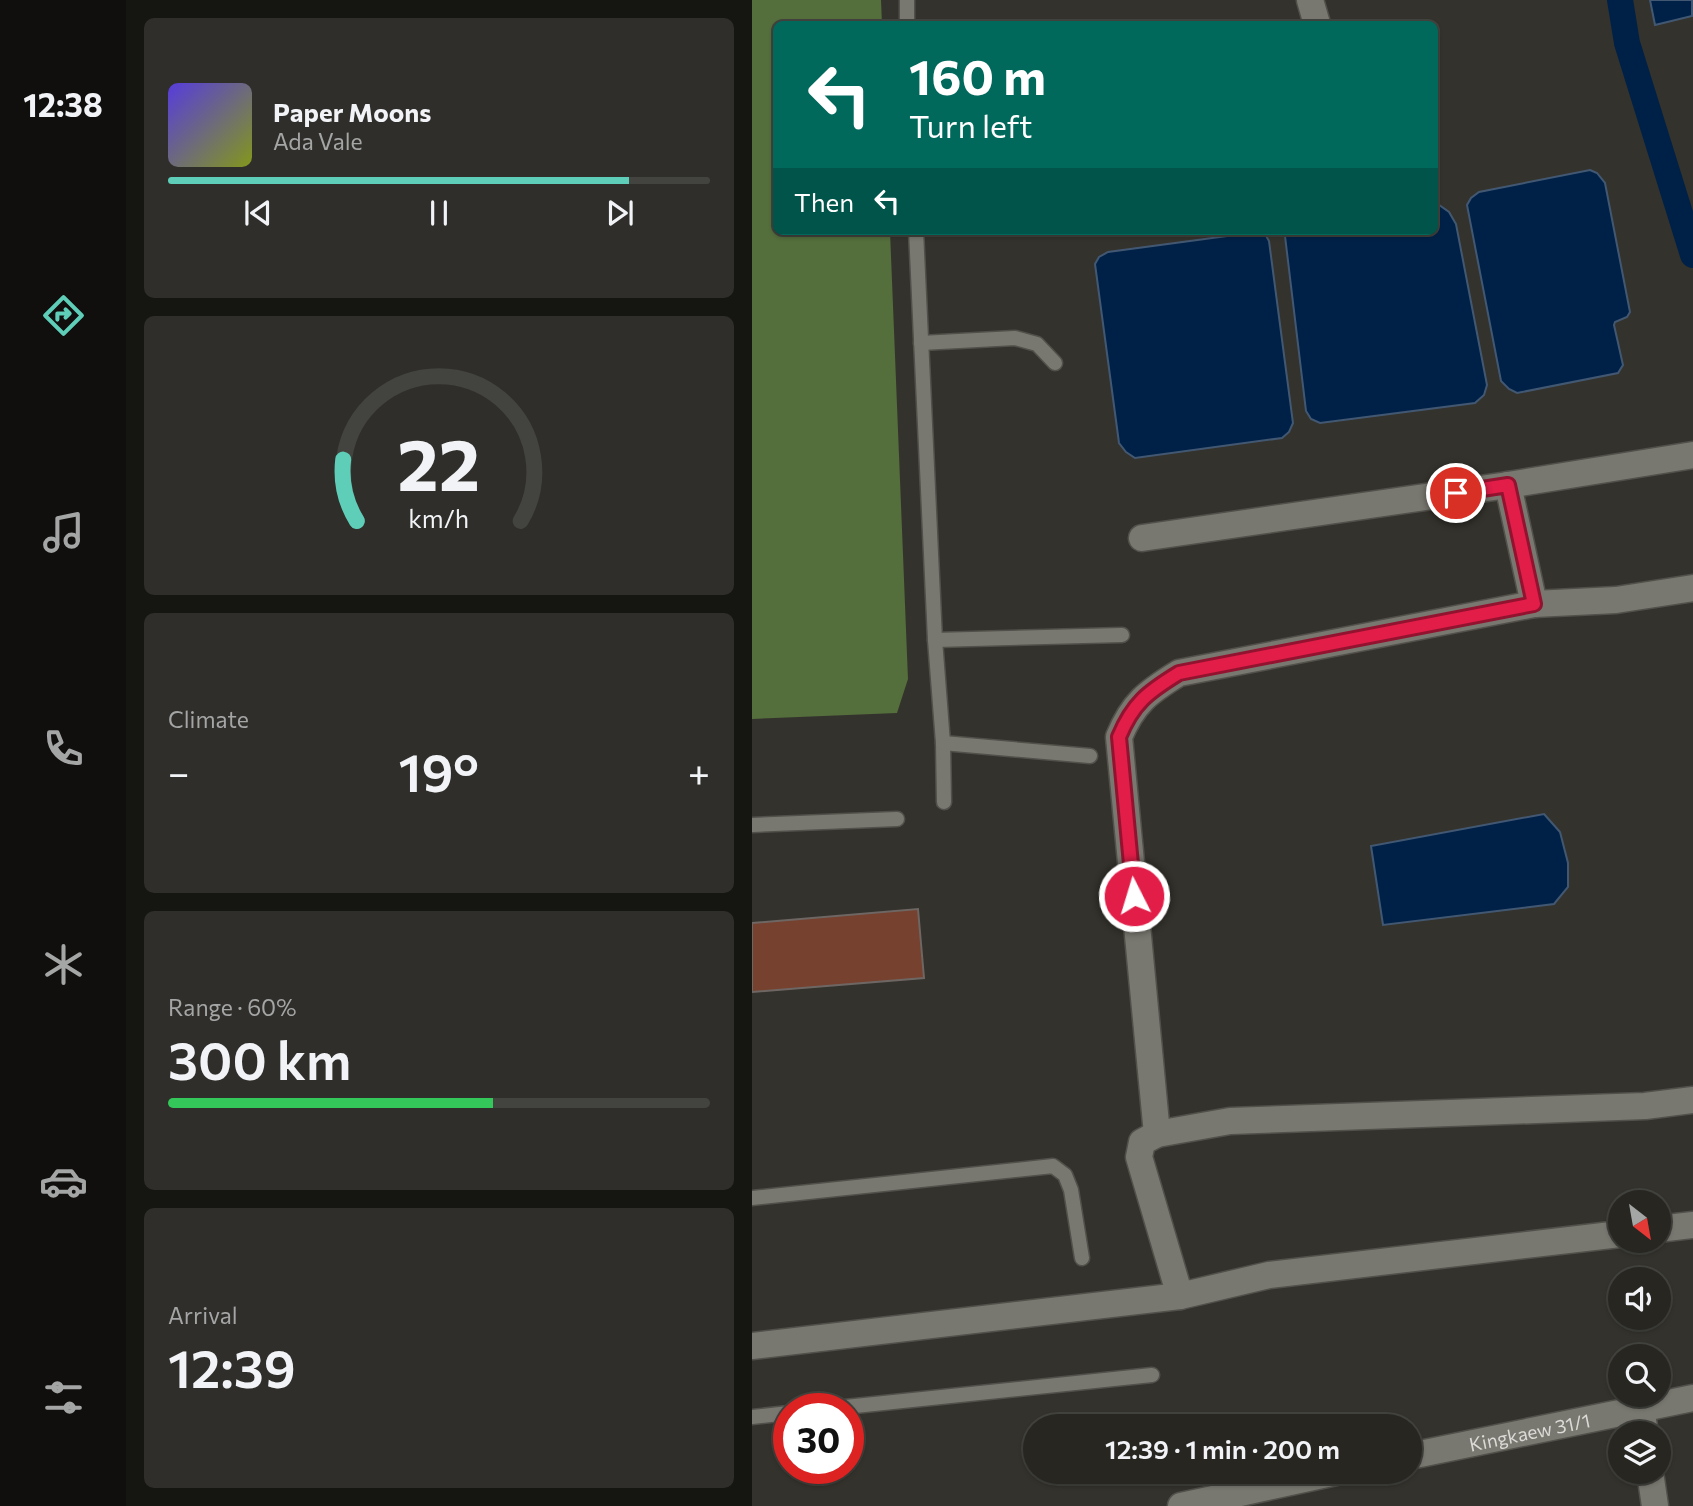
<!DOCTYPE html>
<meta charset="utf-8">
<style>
:root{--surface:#272621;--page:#2f2e2a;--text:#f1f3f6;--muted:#a4a5a5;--line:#43433f;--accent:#5eceb8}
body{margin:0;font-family:Commissioner,sans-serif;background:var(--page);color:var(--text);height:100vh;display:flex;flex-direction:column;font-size:26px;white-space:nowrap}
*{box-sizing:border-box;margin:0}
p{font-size:23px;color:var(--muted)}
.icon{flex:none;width:38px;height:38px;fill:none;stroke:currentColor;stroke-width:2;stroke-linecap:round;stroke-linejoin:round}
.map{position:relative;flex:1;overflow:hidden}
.panel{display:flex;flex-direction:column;gap:18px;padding:18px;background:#151512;width:626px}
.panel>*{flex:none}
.banner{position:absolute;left:21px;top:21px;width:665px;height:214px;border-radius:10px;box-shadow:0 2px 5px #0004,0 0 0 2px var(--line);background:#00695c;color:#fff;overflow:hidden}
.needle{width:46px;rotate:149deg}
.controls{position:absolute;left:856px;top:1190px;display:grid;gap:14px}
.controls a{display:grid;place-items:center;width:63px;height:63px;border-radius:50%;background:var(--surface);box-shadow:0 2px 5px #0004,0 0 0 2px var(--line);font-size:35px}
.speed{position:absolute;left:21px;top:1393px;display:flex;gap:14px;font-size:35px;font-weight:700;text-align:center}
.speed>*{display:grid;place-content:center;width:91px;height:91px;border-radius:50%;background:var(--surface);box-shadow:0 2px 5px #0004,0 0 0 2px var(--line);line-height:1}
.speed .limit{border:10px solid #d22;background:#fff;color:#111}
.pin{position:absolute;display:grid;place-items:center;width:60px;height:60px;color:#fff;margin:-30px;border:4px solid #fff;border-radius:50%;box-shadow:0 2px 7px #0007}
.me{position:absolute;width:77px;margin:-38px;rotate:355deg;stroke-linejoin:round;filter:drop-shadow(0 0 5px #0008)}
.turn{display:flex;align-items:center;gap:24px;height:147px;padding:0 21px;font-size:32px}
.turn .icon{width:91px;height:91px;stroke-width:2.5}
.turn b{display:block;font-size:49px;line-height:60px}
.then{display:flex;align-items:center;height:66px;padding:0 21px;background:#0003;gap:14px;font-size:26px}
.big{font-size:52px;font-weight:600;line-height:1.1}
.panel .tile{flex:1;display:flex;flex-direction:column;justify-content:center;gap:10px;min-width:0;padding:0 24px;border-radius:10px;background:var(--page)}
.panel .dial{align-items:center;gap:0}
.dial svg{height:182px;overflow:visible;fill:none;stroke:var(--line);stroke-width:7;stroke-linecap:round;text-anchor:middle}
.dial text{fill:var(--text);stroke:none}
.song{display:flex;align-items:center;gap:21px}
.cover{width:84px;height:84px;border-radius:10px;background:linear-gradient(135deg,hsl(250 70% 55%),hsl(70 70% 35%))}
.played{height:7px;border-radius:4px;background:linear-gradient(90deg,var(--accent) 85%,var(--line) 85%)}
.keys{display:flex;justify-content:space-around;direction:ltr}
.heat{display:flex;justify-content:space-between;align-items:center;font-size:38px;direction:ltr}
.charge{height:10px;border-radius:5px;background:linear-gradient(90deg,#34c759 60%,var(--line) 0)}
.trip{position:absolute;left:271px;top:1414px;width:399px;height:70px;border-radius:35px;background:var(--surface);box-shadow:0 2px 5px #0004,0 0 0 2px var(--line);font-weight:600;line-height:70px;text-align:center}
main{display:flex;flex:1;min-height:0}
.menu{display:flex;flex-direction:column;width:126px;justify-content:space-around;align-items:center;background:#100f0d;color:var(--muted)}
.menu .icon{width:49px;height:49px}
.menu .current{color:var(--accent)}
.menu b{font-size:32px;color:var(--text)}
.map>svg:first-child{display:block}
.forest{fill:#546e3c}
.water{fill:#002147;stroke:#425872;stroke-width:2}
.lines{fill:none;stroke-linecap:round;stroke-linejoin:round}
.canal{stroke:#002147;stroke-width:26}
.building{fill:#76412e;stroke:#6e6663;stroke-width:2}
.lane-casing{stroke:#51504a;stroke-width:17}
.street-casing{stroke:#51504a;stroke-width:29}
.lane{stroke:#797870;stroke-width:14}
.street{stroke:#797870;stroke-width:26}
.route-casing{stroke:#92132f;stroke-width:18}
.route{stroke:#e11d48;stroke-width:12}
.labels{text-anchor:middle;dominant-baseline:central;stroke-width:7;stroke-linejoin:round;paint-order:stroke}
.street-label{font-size:19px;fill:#dbdad6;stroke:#1b1a17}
</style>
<main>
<nav class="menu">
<b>12:38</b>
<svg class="icon current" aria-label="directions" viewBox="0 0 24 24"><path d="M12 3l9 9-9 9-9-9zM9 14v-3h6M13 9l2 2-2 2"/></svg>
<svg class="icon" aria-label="music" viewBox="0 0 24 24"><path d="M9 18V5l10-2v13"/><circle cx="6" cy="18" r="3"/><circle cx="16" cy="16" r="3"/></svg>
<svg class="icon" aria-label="phone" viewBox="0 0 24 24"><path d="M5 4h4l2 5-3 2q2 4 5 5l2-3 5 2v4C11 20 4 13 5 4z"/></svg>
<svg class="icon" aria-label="climate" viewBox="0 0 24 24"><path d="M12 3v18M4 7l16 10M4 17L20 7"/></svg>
<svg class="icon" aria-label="car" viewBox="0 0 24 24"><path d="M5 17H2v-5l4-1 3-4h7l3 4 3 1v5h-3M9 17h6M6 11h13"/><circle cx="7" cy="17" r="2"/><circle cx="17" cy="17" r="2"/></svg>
<svg class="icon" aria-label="filters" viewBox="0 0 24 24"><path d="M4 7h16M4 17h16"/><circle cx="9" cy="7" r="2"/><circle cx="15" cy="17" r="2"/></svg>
</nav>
<section class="panel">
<div class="tile">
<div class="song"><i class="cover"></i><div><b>Paper Moons</b><p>Ada Vale</p></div></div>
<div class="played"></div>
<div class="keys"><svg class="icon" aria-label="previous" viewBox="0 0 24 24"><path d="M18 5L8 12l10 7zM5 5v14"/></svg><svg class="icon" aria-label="pause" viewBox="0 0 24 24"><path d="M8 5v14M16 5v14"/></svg><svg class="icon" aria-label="next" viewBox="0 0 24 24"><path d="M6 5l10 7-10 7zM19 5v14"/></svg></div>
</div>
<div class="tile dial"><svg viewBox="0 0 100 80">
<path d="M14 69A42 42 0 1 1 86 69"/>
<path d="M14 69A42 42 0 0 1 8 42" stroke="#5eceb8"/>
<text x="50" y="56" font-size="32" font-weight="700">22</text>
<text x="50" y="72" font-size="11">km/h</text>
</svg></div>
<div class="tile"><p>Climate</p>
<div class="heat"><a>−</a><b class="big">19°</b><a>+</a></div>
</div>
<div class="tile"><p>Range · 60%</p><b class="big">300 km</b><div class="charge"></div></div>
<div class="tile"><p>Arrival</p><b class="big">12:39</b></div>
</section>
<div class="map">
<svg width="941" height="1506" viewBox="0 0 941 1506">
<rect width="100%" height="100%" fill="#34322c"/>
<path class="forest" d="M0 0H129L130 24H24V231H138L156 679 145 713 0 719Z"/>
<g class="water">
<path d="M898 0H940V16L903 25Z"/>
<path d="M838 170 845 173 853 183 878 312 875 317 863 322 862 325 871 365 866 373 765 393 757 389 749 381 715 205 719 198 727 192Z"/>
<path d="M683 202 697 212 704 224 735 385 732 395 723 403 568 423 559 419 554 411 533 236 535 231H682Z"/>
<path d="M505 232 513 234 517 241 541 423 537 432 530 438 383 458 374 452 367 443 343 264 347 257 356 252Z"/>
<path d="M792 814 808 832 816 863V887L802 904 631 925 619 846Z"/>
</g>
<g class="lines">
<path class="canal" d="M868 0 875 43 941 255"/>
</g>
<path class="building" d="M166 909 172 978 0 992V923Z"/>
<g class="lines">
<g class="lane-casing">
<g id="lane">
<path d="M155 0V24"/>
<path d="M164 231 183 640 191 743 192 802"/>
<path d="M169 343 263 338 285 344 303 363"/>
<path d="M183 640 370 635"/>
<path d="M191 743 338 756"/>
<path d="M0 825 145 819"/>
<path d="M0 1198 301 1166 313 1175 319 1190 330 1258"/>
<path d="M74 1409 400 1375"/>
<path d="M0 1417 37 1413"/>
</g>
</g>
<g class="street-casing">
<g id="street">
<path d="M558 0 565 24"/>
<path d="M390 538 756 485"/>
<path d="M782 604 756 485 941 455"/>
<path d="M405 1134 367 737C381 703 396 692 427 673L782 604 864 600 941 588"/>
<path d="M906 1229 941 1225"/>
<path d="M428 1296 387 1157 390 1142 405 1134 478 1121 893 1106 941 1100"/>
<path d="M0 1346 428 1296 517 1275 868 1234"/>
<path d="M889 1408 893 1433"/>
<path id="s1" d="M658 1456 941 1398"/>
<path d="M898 1472 903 1506"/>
<path d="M429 1506 584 1472"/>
</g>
</g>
<use href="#lane" class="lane"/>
<use href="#street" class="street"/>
</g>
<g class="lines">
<g class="route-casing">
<path id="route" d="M382 896 367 737C381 703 396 692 427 673L782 604 756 485 704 493"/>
</g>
<use href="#route" class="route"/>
</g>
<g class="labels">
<g class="street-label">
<text stroke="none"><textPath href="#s1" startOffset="122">Kingkaew 31/1</textPath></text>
</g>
</g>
</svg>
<div class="controls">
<a><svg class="needle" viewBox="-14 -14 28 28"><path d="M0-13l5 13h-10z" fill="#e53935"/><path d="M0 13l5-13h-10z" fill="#a4a5a5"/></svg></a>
<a><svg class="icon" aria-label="sound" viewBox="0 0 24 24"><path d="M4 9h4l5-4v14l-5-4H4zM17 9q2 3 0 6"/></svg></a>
<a><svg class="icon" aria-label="search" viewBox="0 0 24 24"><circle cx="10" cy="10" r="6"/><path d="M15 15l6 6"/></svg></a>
<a><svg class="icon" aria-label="layers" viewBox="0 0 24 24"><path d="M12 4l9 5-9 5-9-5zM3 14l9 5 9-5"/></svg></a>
</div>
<div class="speed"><div class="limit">30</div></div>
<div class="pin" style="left:704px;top:493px;background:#d93025"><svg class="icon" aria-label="arrive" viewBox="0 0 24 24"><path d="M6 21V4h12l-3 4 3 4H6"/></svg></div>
<svg class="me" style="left:382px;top:896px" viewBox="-20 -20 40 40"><circle r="17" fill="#e11d48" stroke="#fff" stroke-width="3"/><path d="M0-11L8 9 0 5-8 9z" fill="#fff"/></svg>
<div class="trip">12:39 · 1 min · 200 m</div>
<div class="banner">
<div class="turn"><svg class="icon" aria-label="left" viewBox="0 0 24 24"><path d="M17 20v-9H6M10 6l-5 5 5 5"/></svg><div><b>160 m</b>Turn left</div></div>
<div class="then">Then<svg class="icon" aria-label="left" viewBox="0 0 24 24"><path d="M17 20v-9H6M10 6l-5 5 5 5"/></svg></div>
</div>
</div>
</main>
